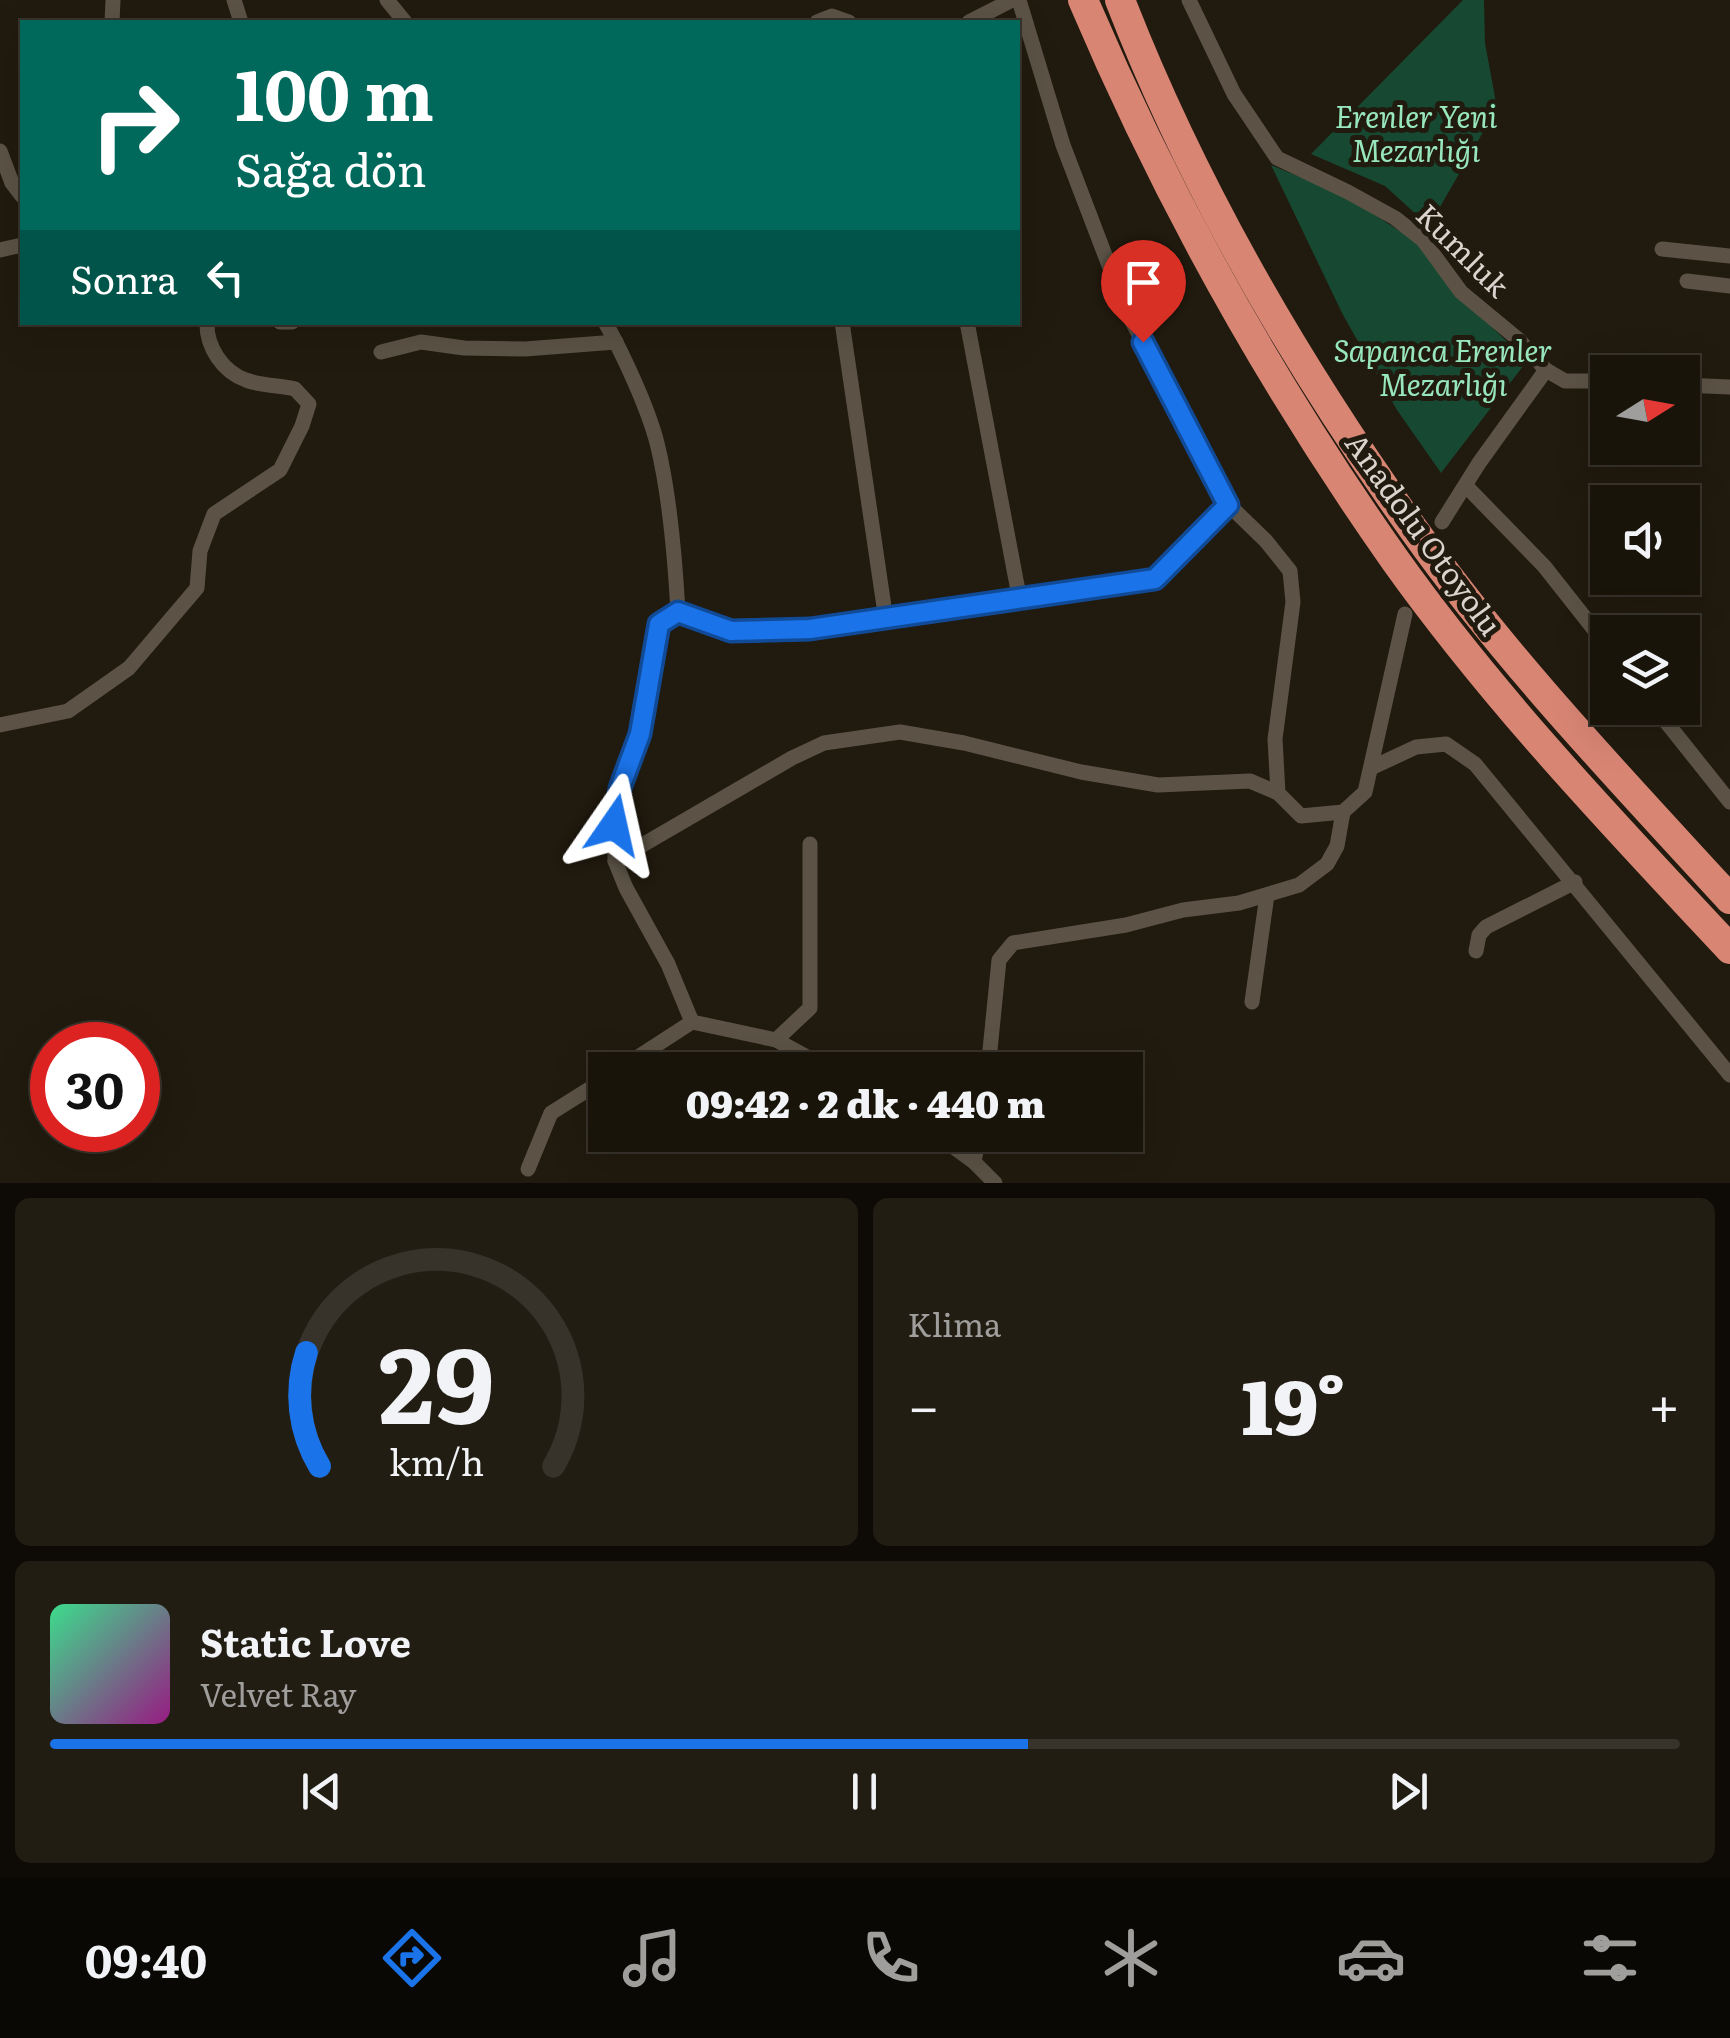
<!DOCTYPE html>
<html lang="tr">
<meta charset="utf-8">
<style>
:root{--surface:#19140a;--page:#221d13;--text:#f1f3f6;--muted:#9f9e9c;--line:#37332b;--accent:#1a73e8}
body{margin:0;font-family:Literata,serif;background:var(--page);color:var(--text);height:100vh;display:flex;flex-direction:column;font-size:38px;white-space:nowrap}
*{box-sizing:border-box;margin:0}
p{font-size:32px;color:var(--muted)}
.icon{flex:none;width:55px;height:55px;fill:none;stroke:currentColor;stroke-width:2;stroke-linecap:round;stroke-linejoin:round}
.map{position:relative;height:1183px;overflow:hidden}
.panel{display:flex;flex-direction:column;gap:15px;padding:15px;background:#0e0b06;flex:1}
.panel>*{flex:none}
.top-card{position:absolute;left:20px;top:20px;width:1000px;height:305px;border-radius:0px;box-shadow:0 10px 40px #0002,0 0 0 2px var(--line);background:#00695c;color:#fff;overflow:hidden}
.needle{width:65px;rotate:79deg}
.controls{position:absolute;left:1590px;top:355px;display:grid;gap:20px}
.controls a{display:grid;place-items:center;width:110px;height:110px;border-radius:0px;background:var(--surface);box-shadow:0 10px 40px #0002,0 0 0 2px var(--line);font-size:50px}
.speed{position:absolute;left:30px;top:1022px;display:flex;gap:20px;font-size:50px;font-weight:700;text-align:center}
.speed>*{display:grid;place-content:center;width:130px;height:130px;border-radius:50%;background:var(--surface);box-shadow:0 10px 40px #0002,0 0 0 2px var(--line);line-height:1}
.speed .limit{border:15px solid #d22;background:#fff;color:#111}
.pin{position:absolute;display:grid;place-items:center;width:85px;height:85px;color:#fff;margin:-102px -42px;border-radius:50% 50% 50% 0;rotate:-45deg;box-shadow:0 0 10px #0007}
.pin .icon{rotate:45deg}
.me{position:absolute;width:110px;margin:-55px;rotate:11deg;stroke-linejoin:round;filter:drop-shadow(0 0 8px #0008)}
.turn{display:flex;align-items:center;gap:35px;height:210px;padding:0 50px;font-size:45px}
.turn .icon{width:130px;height:130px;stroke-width:2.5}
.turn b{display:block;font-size:70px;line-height:85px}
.then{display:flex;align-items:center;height:95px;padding:0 50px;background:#0003;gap:20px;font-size:38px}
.big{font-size:75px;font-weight:800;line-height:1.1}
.panel .widget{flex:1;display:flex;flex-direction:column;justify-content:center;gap:15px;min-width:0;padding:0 35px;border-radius:15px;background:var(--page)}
.panel .dial{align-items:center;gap:0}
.dial svg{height:260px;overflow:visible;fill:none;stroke:var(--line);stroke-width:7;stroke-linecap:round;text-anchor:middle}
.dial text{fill:var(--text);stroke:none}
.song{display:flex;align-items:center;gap:30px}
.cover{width:120px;height:120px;border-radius:15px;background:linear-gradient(135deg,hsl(150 70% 55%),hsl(310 70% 35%))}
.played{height:10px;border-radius:5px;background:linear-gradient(90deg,var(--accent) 60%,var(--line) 60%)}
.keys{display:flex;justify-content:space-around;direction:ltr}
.heat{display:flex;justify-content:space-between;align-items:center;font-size:55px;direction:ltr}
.panel .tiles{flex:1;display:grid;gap:15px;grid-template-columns:1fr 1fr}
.widget:last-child{grid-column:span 2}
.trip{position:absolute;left:588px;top:1052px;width:555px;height:100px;border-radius:0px;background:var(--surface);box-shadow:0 10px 40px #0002,0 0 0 2px var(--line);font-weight:800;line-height:100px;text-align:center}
.menu{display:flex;height:160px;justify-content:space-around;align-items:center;background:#0a0804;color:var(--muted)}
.menu .icon{width:70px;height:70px}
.menu .on{color:var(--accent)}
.menu b{font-size:45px;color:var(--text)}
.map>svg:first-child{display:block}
.green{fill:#174831}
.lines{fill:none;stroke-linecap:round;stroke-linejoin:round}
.minor{stroke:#5c5346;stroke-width:15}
.motorway{stroke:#d88574;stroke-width:30}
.route-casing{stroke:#114b97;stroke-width:25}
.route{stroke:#1a73e8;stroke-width:18}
.labels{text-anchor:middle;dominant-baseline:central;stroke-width:10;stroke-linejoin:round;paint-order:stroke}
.park-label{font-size:30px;font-style:italic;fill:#98e7bc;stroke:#211a0e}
.street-label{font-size:30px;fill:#d9d4cd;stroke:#211a0e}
</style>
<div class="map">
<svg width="1730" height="1183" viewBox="0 0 1730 1183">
<rect width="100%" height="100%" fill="#211a0e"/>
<g class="green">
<path d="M1463 0H1484L1485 43 1497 108 1429 226 1385 186 1311 154Z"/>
<path d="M1271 165 1348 197 1419 244 1466 302 1527 361 1441 473 1397 410 1343 315Z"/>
</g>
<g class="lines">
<g class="minor">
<path d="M234 0 241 22"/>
<path d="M387 0 405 22"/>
<path d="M1019 0 1063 145 1126 310 1229 505 1266 541 1290 571 1293 602 1275 739 1278 793 1301 816 1343 812 1365 792 1405 614"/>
<path d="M1189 0 1234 94 1277 158 1348 192 1395 218 1423 240 1461 292 1519 340 1546 370"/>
<path d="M112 22 113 0"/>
<path d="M817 22 832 16 849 22"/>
<path d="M969 22 1012 0"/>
<path d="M0 151 12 183 22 196"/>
<path d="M1662 249 1730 256"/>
<path d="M0 250 22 245"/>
<path d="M1687 281 1730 286"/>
<path d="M280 322H292"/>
<path d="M605 322C623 354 648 408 657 443 670 495 675 558 678 612"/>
<path d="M842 322 886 620"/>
<path d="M967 322 1020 601"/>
<path d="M381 352 421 342 464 348 525 349 616 342"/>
<path d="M1682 385 1730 387"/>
<path d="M1466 486 1544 566 1608 647"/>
<path d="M1442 522 1479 463 1546 370 1565 381H1608"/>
<path d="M1655 708 1730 802"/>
<path d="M0 725 68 711 129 668 197 588 200 551 214 514 280 470 302 426 309 404 295 389C280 385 260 386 246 380 223 372 206 347 207 322"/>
<path d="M1371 768 1416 747 1446 744 1475 764 1730 1075"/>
<path d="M615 861 792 758 824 743 900 732 964 743 1081 772 1158 785 1250 781 1278 793"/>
<path d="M1476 951 1479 935 1486 927 1575 882"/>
<path d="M1252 1002 1267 895"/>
<path d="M692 1022 776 1040 831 1070"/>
<path d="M776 1040 810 1008V844"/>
<path d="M618 1070 692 1022 668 964 626 888 615 861V825L620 789 641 734 659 624 678 612 731 631 810 629 1155 579 1229 505"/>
<path d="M988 1070 999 960 1013 943 1126 925 1183 910 1239 903 1299 885 1327 864 1337 846 1343 812"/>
<path d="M937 1135 974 1162 979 1135"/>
<path d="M974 1162 995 1183"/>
<path d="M528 1169 551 1113 605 1079"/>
</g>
<g class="motorway">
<path d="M1083 0C1167 198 1271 384 1395 560 1494 699 1614 825 1730 949"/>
<path d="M1120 0C1193 188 1297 366 1414 530 1508 662 1621 780 1730 899"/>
</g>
</g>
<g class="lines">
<g class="route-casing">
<path id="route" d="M614 825 620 788 640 734 659 624 678 612 731 631 810 629 1155 579 1228 505 1143 342"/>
</g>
<use href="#route" class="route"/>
</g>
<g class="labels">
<g class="park-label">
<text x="1416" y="115">Erenler Yeni<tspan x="1416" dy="34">Mezarlığı</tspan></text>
<text x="1443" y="349">Sapanca Erenler<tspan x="1443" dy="34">Mezarlığı</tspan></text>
</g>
<g class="street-label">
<text transform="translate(1464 249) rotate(45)">Kumluk</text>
<text transform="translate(1425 533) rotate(54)">Anadolu Otoyolu</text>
</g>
</g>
</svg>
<div class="controls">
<a><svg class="needle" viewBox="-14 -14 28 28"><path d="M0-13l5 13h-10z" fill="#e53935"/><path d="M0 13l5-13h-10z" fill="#9f9e9c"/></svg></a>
<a><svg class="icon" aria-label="sound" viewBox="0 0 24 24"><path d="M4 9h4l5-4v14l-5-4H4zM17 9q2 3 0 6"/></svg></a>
<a><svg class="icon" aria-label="layers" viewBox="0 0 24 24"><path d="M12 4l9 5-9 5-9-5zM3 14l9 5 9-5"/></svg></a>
</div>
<div class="speed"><div class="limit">30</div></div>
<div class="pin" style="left:1143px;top:342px;background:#d93025"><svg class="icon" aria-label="arrive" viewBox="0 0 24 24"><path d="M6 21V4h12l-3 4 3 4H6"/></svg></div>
<svg class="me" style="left:614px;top:825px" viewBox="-20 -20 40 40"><path d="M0-17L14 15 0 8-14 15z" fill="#1a73e8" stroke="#fff" stroke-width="4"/></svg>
<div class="trip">09:42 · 2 dk · 440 m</div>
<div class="top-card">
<div class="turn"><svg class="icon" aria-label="right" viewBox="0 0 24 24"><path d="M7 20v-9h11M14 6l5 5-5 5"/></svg><div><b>100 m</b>Sağa dön</div></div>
<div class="then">Sonra<svg class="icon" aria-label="left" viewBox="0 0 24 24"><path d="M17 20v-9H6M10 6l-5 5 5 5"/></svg></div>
</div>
</div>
<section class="panel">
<div class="tiles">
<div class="widget dial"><svg viewBox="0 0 100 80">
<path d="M14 69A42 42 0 1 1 86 69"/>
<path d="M14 69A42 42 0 0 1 10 34" stroke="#1a73e8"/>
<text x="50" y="56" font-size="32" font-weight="700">29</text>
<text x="50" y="72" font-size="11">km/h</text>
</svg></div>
<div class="widget"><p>Klima</p>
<div class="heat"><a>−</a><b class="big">19°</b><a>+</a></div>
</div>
<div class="widget">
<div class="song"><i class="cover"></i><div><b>Static Love</b><p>Velvet Ray</p></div></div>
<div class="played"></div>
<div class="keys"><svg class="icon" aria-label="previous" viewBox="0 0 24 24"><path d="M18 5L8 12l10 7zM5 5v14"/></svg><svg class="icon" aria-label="pause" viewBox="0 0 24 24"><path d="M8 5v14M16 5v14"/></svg><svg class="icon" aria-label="next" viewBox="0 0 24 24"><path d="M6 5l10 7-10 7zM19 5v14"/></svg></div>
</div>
</div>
</section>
<nav class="menu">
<b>09:40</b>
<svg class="icon on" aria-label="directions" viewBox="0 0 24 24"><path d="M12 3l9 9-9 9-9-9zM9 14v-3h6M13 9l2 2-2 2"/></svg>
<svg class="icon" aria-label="music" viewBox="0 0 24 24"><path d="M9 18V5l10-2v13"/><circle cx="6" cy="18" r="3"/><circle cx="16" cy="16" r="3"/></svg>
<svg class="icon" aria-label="phone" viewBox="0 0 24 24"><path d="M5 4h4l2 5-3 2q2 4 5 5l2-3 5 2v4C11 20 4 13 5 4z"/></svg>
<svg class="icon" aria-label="climate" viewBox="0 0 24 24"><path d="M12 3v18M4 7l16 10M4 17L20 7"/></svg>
<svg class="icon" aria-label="car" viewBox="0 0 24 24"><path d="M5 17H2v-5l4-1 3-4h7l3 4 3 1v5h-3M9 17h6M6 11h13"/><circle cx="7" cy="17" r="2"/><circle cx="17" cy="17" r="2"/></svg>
<svg class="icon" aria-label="filters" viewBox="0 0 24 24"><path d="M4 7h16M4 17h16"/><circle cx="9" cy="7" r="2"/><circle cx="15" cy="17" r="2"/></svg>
</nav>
